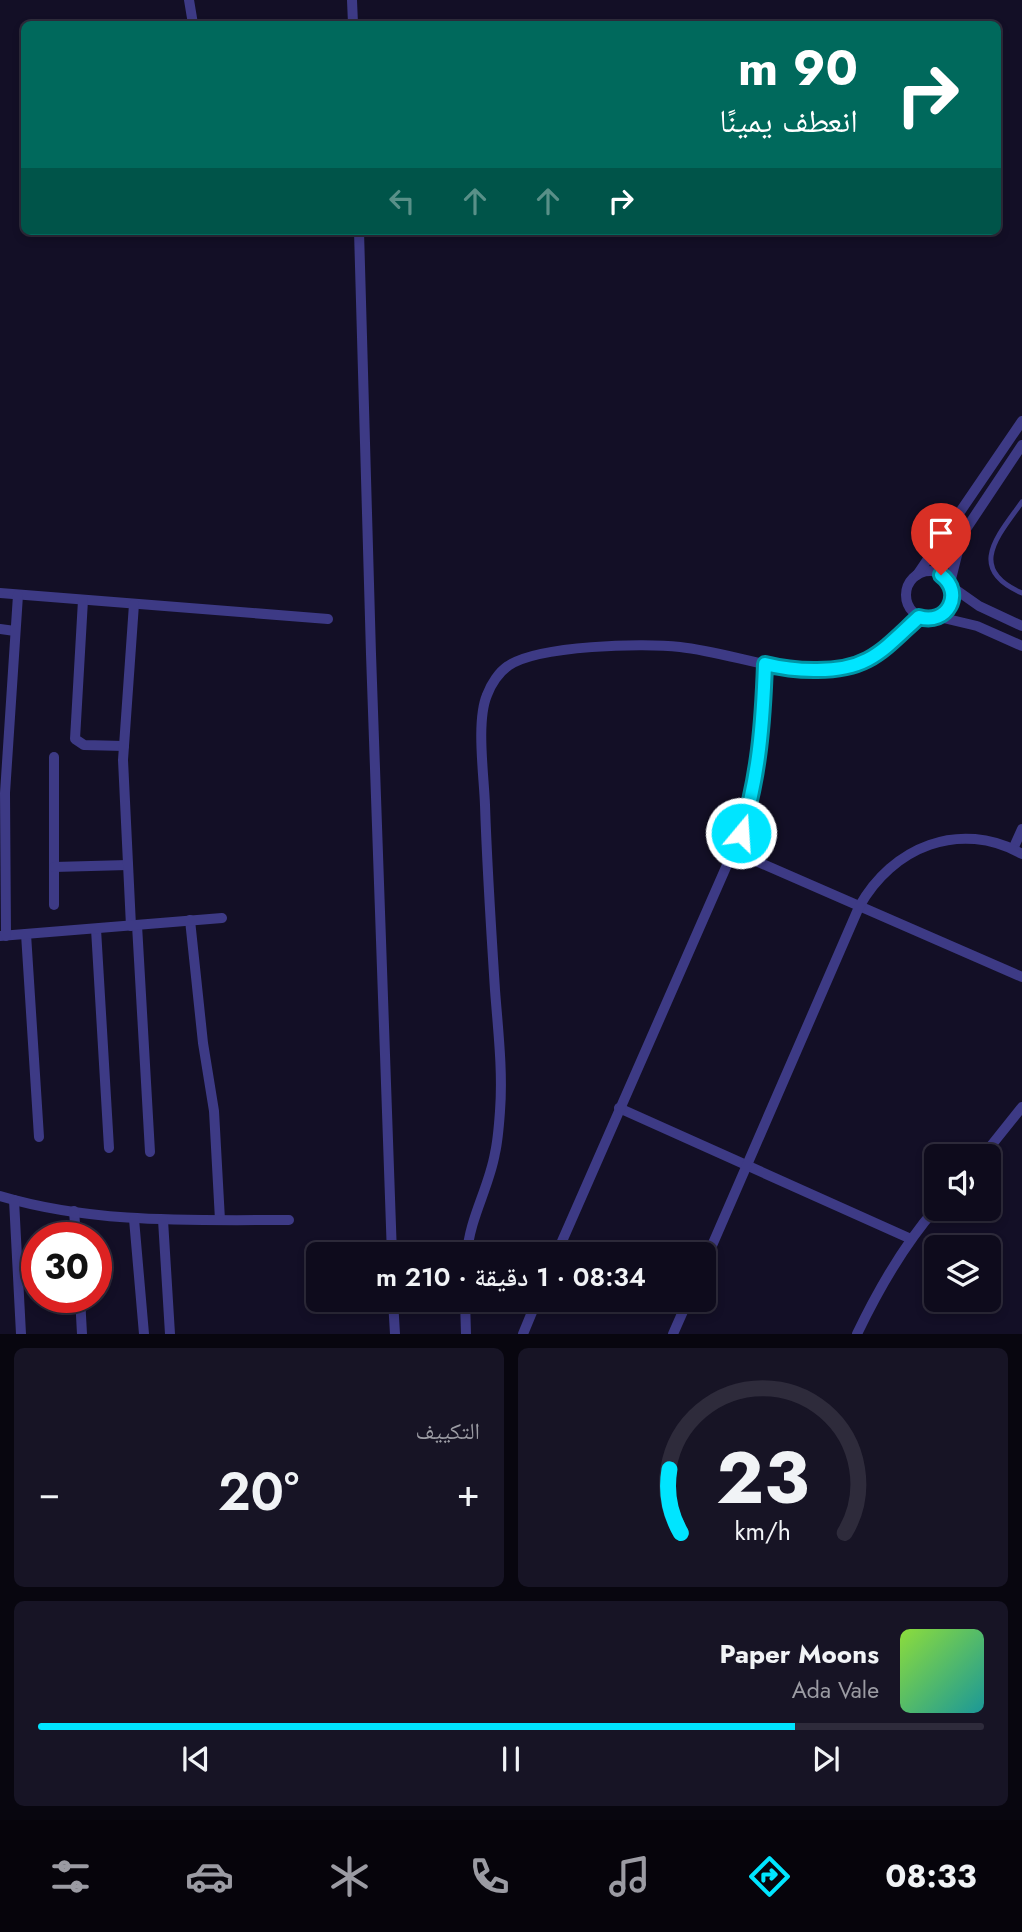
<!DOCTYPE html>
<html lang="ar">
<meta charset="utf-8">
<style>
:root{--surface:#0e0b1c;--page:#171425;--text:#f1f3f6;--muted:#9b9ba3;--line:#2e2b3b;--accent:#00e5ff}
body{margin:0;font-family:Jost,"Noto Naskh Arabic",sans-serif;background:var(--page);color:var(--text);direction:rtl;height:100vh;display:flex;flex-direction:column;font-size:26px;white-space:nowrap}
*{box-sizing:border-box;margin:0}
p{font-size:23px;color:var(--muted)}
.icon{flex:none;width:38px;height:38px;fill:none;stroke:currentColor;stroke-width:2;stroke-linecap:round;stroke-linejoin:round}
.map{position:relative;height:1334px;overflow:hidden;direction:ltr}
.details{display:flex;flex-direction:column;gap:14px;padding:14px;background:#08060f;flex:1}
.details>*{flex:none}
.guide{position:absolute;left:21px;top:21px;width:980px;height:214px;border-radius:10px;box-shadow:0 4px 10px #0003,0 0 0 2px var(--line);direction:rtl;background:#00695c;color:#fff;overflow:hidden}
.buttons{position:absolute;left:924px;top:1144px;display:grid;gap:14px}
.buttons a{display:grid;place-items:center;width:77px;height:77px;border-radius:10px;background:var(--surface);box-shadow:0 4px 10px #0003,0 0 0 2px var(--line);font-size:35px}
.speed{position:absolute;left:21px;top:1222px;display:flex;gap:14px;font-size:35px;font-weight:700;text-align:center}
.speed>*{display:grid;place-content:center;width:91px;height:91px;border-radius:50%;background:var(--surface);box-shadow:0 4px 10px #0003,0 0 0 2px var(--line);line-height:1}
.speed .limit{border:10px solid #d22;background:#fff;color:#111}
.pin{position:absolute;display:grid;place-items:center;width:60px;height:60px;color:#fff;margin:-72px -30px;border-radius:50% 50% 50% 0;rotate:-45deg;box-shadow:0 0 7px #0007}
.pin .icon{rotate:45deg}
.me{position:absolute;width:77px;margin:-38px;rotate:18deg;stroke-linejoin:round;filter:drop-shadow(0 0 5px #0008)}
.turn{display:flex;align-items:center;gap:24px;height:147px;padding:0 28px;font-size:32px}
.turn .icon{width:91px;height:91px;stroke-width:2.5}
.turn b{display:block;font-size:49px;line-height:60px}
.lanes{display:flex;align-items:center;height:66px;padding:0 28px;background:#0003;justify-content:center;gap:35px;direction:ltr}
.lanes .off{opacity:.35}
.big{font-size:52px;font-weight:600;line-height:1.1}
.details .tile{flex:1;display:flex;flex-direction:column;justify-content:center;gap:10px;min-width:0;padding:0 24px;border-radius:10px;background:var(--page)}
.details .dial{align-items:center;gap:0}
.dial svg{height:182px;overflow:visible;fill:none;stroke:var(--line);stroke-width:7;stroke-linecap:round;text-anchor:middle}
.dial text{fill:var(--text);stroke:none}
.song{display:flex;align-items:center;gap:21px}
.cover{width:84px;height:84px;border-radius:10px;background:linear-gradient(135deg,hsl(90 70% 55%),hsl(180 70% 35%))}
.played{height:7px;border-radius:4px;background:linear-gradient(90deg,var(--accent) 80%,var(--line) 80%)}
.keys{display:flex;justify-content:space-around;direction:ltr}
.heat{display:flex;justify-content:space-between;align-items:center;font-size:38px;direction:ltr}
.details .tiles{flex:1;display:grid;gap:14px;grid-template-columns:1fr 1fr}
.tile:last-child{grid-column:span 2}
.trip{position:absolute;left:306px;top:1242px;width:410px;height:70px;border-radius:10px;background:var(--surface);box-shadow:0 4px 10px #0003,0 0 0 2px var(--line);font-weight:600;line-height:70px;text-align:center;direction:rtl}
.dock{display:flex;height:112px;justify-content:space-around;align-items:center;background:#06040b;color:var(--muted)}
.dock .icon{width:49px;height:49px}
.dock .on{color:var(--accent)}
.dock b{font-size:32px;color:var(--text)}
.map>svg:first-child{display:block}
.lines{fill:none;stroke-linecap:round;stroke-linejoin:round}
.lane{stroke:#3d3a85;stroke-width:5}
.street{stroke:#3d3a85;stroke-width:10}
.route-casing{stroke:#0095a6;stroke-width:18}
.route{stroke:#00e5ff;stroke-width:12}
</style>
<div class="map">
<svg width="1022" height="1334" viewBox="0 0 1022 1334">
<rect width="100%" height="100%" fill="#130f26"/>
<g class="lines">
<path class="lane" d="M1022 502C998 536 966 569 1022 593"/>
<g class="street">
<path d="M189 0 193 24"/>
<path d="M352 0 353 24"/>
<path d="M359 231 371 654 392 1255"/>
<circle cx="930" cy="595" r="24"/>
<path d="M917 575 1022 421"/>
<path d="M950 583 962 535 1022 445"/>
<path d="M952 587 979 606 1022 626"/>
<path d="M0 593 328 619"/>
<path d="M83 600 75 739 84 745 124 746"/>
<path d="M939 617 977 626 1022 646"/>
<path d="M0 629 15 631"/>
<path d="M54 757V905"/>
<path d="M1013 849 1022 829"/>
<path d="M733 851 1022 977"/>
<path d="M54 867 128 865"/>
<path d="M190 920 203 1043 214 1111 220 1220"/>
<path d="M137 925 150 1152"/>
<path d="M131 926 123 760 134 604"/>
<path d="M96 929 109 1148"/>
<path d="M26 934 39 1137"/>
<path d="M0 936 222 918"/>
<path d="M6 936 5 793 18 595"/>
<path d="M619 1108 911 1239"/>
<path d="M982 1157 1022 1107"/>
<path d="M0 1196C94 1224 192 1220 289 1220"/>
<path d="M14 1200 21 1334"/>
<path d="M74 1211 76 1237"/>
<path d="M134 1219 144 1334"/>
<path d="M163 1220 170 1334"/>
<path d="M467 1255C469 1219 489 1188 495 1153 498 1140 499 1125 500 1111 503 1071 498 1030 495 990 491 928 487 867 485 805 484 776 476 721 487 695 491 684 499 672 508 666 538 645 644 643 680 647 734 653 787 677 842 670 873 665 897 637 919 617"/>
<path d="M556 1255 741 833C759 778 763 721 765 664"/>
<path d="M704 1264 859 907C892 847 960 819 1022 854"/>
<path d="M80 1297 82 1334"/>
<path d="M393 1300 395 1334"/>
<path d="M465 1300 466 1334"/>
<path d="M523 1334 537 1300"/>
<path d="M673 1334 688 1300"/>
<path d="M857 1334C879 1288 903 1246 936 1208"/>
</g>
</g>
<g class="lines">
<g class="route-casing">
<path id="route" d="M741 833C759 778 763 721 765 664 781 668 797 670 814 670 868 671 882 651 919 617 947 626 965 593 941 575"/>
</g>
<use href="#route" class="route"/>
</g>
</svg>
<div class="buttons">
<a><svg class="icon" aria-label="sound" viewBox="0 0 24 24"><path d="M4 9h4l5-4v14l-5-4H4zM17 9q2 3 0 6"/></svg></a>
<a><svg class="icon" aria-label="layers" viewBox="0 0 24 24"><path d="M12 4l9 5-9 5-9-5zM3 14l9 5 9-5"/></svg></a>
</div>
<div class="speed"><div class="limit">30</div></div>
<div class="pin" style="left:941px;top:575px;background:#d93025"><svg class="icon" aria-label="arrive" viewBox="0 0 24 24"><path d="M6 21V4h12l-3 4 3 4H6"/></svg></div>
<svg class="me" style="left:741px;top:833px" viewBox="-20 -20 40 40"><circle r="17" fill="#00e5ff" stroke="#fff" stroke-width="3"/><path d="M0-11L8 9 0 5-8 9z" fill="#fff"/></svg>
<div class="trip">08:34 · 1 دقيقة · 210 m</div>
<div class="guide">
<div class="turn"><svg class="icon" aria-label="right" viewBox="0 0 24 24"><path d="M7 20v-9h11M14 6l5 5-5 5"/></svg><div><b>90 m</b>انعطف يمينًا</div></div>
<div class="lanes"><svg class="icon off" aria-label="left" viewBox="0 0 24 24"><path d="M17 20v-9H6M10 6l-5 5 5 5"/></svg><svg class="icon off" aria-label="ahead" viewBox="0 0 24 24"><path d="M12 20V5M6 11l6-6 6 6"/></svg><svg class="icon off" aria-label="ahead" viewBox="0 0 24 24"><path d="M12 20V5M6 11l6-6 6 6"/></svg><svg class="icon" aria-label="right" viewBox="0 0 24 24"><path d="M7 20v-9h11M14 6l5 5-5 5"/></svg></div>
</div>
</div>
<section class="details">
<div class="tiles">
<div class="tile dial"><svg viewBox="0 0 100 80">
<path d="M14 69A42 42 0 1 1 86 69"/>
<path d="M14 69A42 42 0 0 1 9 41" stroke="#00e5ff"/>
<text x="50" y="56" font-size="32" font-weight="700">23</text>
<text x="50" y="72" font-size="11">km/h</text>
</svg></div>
<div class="tile"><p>التكييف</p>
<div class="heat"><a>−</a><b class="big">20°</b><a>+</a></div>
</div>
<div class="tile">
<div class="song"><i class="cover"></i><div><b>Paper Moons</b><p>Ada Vale</p></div></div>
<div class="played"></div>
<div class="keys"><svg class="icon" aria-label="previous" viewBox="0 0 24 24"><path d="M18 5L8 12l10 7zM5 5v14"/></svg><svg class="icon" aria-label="pause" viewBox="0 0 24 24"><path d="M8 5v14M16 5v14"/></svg><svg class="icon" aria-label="next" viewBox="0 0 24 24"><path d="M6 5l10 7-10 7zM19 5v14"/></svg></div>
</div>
</div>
</section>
<nav class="dock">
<b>08:33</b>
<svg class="icon on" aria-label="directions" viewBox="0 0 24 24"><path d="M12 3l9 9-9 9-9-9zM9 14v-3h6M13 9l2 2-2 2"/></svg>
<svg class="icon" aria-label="music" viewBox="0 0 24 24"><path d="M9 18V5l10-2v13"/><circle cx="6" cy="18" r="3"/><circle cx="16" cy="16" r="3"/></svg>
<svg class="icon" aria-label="phone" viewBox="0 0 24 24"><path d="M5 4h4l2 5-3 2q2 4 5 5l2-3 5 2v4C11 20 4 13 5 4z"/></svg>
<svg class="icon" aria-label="climate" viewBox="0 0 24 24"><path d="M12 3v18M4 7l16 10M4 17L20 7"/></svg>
<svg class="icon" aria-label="car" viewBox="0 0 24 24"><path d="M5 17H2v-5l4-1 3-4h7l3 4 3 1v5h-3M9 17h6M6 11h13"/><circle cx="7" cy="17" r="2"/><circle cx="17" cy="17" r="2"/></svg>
<svg class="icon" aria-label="filters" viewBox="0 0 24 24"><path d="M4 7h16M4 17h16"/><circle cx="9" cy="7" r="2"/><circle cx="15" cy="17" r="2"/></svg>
</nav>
